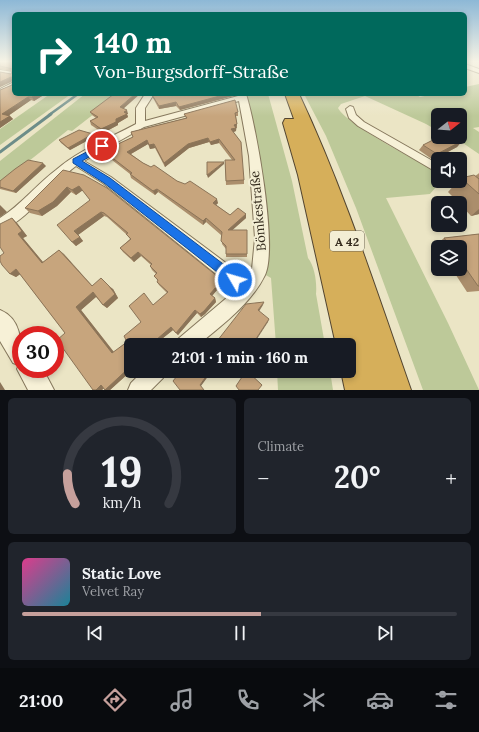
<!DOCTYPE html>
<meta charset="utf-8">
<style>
:root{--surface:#171b24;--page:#20242c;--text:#f1f3f6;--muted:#9ea1a6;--line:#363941;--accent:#c6a09c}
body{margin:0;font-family:Lora,serif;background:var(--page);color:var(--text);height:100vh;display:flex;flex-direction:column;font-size:15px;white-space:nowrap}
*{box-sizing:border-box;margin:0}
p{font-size:13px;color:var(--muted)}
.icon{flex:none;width:22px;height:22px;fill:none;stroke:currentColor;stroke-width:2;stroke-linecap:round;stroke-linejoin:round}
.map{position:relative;height:390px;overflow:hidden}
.drawer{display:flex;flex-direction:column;gap:8px;padding:8px;background:#0d0f14;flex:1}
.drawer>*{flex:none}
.top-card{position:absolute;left:12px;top:12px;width:455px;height:84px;border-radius:6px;box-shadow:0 2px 6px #0003;background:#00695c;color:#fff;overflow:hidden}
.needle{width:26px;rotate:73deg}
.buttons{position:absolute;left:431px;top:108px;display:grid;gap:8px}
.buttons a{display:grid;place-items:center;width:36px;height:36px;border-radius:6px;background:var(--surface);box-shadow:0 2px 6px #0003;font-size:20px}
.speed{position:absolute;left:12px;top:326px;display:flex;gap:8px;font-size:20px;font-weight:700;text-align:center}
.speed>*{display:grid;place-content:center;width:52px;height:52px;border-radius:50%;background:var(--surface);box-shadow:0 2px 6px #0003;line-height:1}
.speed .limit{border:6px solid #d22;background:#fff;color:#111}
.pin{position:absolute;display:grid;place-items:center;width:34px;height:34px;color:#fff;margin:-17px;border:2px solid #fff;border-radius:50%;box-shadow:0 1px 4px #0007}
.me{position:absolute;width:44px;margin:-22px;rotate:308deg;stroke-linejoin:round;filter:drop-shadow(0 0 3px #0008)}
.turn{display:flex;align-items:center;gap:14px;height:84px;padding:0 16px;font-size:18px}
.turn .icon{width:52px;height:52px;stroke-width:2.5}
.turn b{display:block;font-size:28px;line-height:34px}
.big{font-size:30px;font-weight:700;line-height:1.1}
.drawer .widget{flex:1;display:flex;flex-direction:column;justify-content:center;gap:6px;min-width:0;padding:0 14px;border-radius:6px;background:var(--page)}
.drawer .dial{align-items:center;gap:0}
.dial svg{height:104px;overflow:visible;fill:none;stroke:var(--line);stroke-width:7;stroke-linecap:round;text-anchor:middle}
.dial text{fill:var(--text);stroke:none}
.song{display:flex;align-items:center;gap:12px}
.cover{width:48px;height:48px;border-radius:6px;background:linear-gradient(135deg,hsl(330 70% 55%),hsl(190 70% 35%))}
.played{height:4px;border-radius:2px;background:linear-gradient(90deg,var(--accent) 55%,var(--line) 55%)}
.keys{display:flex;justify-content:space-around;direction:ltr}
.heat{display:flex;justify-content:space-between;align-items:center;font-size:22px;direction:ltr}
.drawer .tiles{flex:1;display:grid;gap:8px;grid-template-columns:1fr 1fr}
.widget:last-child{grid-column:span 2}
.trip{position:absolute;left:124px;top:338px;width:232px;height:40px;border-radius:6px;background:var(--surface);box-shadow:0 2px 6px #0003;font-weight:700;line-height:40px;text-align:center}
.menu{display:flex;height:64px;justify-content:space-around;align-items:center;background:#090b0e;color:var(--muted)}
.menu .icon{width:28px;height:28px}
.menu .on{color:var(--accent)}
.menu b{font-size:18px;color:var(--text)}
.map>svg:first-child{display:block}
.green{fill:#bdc999}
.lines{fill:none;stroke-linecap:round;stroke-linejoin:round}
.stream-far1{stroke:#6d8d89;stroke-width:2.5}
.stream{stroke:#6d8d89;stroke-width:3}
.minor-casing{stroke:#85775c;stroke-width:2}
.tertiary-casing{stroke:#85775c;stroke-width:2}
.motorway-casing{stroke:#534530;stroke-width:2}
.minor{fill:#f7f1d7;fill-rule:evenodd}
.tertiary{fill:#f7f1d7;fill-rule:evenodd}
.motorway{fill:#d6af5a;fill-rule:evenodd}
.wall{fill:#ab8e6c}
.shaded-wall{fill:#8b7458}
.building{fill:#c7a57d;stroke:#8b7458}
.route{fill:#1a73e8;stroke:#114b97}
.labels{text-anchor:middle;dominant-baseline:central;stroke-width:4;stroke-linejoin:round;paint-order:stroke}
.shield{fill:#f3eed4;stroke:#6f6755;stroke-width:1}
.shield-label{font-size:12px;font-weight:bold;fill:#362d1f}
.street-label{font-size:13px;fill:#362d1f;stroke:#f3eed4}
</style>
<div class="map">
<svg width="479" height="390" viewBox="0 0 479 390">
<rect width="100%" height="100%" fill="#ebe5c5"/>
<g class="green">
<path d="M479 84V127L473 128 479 132V154L454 137H460V115H438V122L434 118 432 119 438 126V131L426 124 365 96 341 104 338 108C346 124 419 162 438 172V181H441L430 194 386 198 448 323 479 390H423L356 208 326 136 304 94H415L420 97 434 94H465V87Z"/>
<path d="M50 94H71L0 145V129Z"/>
<path d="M85 94 117 96 72 131 68 130 0 184V161Z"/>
<path d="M244 94H268L270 101 292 181 308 258C315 267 317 283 316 294L325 345H276L271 278 264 274Z"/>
<path d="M277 371H330L333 390H278Z"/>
</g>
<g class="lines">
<path class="stream-far1" d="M49 115 78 94"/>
<path class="stream" d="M0 152 51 114"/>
<g class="minor-casing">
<g id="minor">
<path d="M465 64 479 69V73L465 68Z"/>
<path d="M0 70 14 72V76L0 74Z"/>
<path d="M14 82V87L0 94V89Z"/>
<path d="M145 94H154L145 108V121L238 96V94H246C256 125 278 247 265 275 251 304 222 325 198 345H175L178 339 236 290 103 183 76 166C51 184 29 220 0 231V218C21 205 36 185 56 170 79 150 110 138 136 124V108ZM239 101 249 156 255 238 252 269 246 278 111 177 84 161 144 127Z"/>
<path d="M350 106 353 107 356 115 364 122 438 164V173L358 126 349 118 346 109Z"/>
<path d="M143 371H165L163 378 151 390H128L131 383Z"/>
</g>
</g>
<g class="tertiary-casing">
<path id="tertiary" d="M0 310C24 320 21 347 21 369H43L54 390H28L17 369 19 365 13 363 0 341Z"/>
</g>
<g class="motorway-casing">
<path id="motorway" d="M285 94H299C344 190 376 290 411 390H345L341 371H349V345H336L298 175 283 123 285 119H294Z"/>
</g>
<use href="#minor" class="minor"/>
<use href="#tertiary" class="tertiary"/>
<use href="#motorway" class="motorway"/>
</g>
<g class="wall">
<path d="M0 61H14V94H49L45 96H42L34 101 31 100 8 116H10L13 119 0 128V90L12 85V81L0 87V72L11 74 12 71 0 69V70Z"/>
<path d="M152 94H233V96L180 110 176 106 159 109 153 98 152 95Z"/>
<path d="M123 108 128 114H127L128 117 118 123V125L103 133 91 125 90 121 96 118 92 115 90 112Z"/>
<path d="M238 112V116H236L237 128H236V131L233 132 244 180V184L226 185 225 160H232L219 143 211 145 209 142 189 148 165 167 155 148 150 149 148 144 131 154 143 163 218 203 216 205 230 215 246 214V218L232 230 247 254V257H226V249L222 244 221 235 206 222 203 225 158 192 155 195 131 178 130 174 112 160 103 163 104 154 103 151 133 137 131 132 186 118 184 114Z"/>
<path d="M94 137 70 150 61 143 59 140Z"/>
<path d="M462 141 457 147 433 160 419 150 423 145Z"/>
<path d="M46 166 16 193 0 189V181Z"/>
<path d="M63 170 222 280V284L212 296 215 298 216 302 205 314 201 317 197 313 178 335 173 330 158 342 131 371 110 390 104 388 102 390 65 333 20 274 16 277 10 274 4 253 17 223 27 236 23 238 43 262 59 250 92 286 113 289 118 298 107 308 103 305 96 297 81 310 114 352 127 342 154 305 167 293 159 285 157 282 158 281 154 276 156 274 152 270 150 266 151 265 141 256 134 262 123 252 120 248 130 239 126 234 107 217 104 216 78 235 83 241 76 246 72 242 90 200 83 190 76 195 71 192 57 206 42 216 30 213 25 208Z"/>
<path d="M479 173V214L471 216 460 204V203H459L448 192 458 181H460V178H461L475 176 478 174Z"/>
<path d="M479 234V291L467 292 452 269H460V247H438V248L436 245 444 238Z"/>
</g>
<g class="shaded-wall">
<path d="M11 77 13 81 0 87V82Z"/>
<path d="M37 94H41L42 96 34 101 32 97Z"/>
<path d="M44 94H49L45 96Z"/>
<path d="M135 94H140L122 110 120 107Z"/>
<path d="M227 94H233V96L180 110 179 107Z"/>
<path d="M28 97 31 100 5 118 2 114Z"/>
<path d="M176 102V106L159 109V106Z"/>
<path d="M127 110 128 114H127L128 117 118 123V125L103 133 101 129 116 119 124 112Z"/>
<path d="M10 116 13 119 0 128V122Z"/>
<path d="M237 124 236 131 231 133V129L234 125Z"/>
<path d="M93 134 94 137 70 150 68 148Z"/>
<path d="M208 138 209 142 189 148 165 167 164 163 188 144Z"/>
<path d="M219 139V143L211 145 210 142Z"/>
<path d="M147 140 148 144 129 155 127 152Z"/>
<path d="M462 141 457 147 433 160 437 154Z"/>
<path d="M154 144 155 148 150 149 149 145Z"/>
<path d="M110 156 112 160 103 163 101 159Z"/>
<path d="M224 162V164L208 178 207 175Z"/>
<path d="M43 163 46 166 16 193 13 191Z"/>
<path d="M79 186 83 190 76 195 72 190Z"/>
<path d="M67 187 71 192 57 206 42 216 38 211Z"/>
<path d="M157 189 158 192 155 195 153 191Z"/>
<path d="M217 199 218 203 214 207 213 203Z"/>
<path d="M0 205 7 212 0 217Z"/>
<path d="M479 209V214L471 216Z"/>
<path d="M101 212 104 216 78 235 74 231Z"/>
<path d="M246 214V218L228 234V230Z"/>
<path d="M12 218 17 223 27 236 23 238 47 267 42 263 18 234Z"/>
<path d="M206 218V222L203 225V221Z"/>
<path d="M80 237 83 241 76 246 72 242Z"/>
<path d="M59 250 64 254 96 290 92 286Z"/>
<path d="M138 252 141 256 134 262 131 258Z"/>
<path d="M16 269 22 273 16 277 10 274Z"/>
<path d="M222 280V284L211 297 210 294Z"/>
<path d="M109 286 113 289 118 298 107 308 103 305Z"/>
<path d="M93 292 97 296 81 310 116 355 112 353 76 307Z"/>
<path d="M215 298 216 302 205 314 201 317 200 314Z"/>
<path d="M264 302 263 305 258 313V310Z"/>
<path d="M195 310 197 313 178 335 176 333Z"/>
<path d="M269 319 268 322 253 345H252Z"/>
<path d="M171 327 173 330 158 342 160 345H155L156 340Z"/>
<path d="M131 366V371L110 390H105Z"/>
<path d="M210 371H212L201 386 204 390 200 385Z"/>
<path d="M220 371H222L218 377 217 375Z"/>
<path d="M0 382 5 390H0Z"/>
<path d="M101 385 106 386 102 390H96Z"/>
</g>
<g class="building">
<path d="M0 61H14V94H37L32 97H28L2 114 10 116 0 122V90L12 85 13 78 11 77 0 82V72L11 74 13 69 0 66Z"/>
<path d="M114 94H135L120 107 127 110 124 112 127 114 116 119V122L101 129 90 121 98 117 90 112Z"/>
<path d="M152 94H227L179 107 176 102 159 106 152 95Z"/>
<path d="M235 100 238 112 235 113 237 124 234 125 236 128 231 129 241 142 244 180 226 181 225 160H235L219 139 210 142 208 138 188 144 164 163 154 144 149 145 147 140 127 152 143 163 151 167 154 165 177 181 185 184 190 181 217 199 213 203 230 215 238 208 246 214 228 230H247V254H226V246L221 241 222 232 206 218 203 221 157 189 153 191 130 174 132 173 110 156 101 159 100 156 105 153 103 151 133 137 131 132 187 118 184 114Z"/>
<path d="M79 130 93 134 68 148 59 140Z"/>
<path d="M439 137H454L462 141 437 154 423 145Z"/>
<path d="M28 160 43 163 13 191 0 187V181L15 169Z"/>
<path d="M207 162H224L207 175Z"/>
<path d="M63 170 84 175 107 188 222 280 210 294 215 298 204 311 200 314 195 310 176 333 171 327 156 340 158 343 155 345H131V366L105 390 101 385 96 390H93L57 340 65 333 16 269 10 274 2 265 0 261V256L4 253 0 247V224L12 218 22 231 18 234 42 263 59 250 92 286 101 278 109 286 115 294 103 305 93 292 76 307 112 353 127 342 124 336 141 322 129 306 144 293 153 305 168 292 157 282 158 280 154 276 157 273 150 266 152 264 138 252 131 258 120 248 131 239 126 234 128 233 104 213 101 212 74 231 80 237 72 242 57 225 90 200 79 186 72 190 67 187 53 202 38 211 25 208Z"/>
<path d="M474 175 479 179V194L461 178Z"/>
<path d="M479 234V286H478L460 260V247H451L444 238Z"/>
<path d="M264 302 258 310 269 319 252 345H214L246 304Z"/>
<path d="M205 341 209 345H201Z"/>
<path d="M181 371H210L200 385 204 390H180L173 381Z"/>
<path d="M213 371H220L217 375Z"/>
<path d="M246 371H247L262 385 258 390H239L236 386Z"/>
</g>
<linearGradient id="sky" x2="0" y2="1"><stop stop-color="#8db8d6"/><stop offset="0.53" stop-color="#f6f3e5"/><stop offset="1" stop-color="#f6f3e5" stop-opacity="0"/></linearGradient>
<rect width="479" height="116" fill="url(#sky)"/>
<path class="route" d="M102 144 106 146 105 148 82 161 110 178 239 276 241 280 239 283 235 285 231 283 104 183 73 163V159Z"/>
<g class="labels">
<rect class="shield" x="330" y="231" width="34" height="20" rx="3"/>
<g class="shield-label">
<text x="347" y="241">A 42</text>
</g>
<g class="street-label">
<text transform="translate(258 211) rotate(-95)">Bömkestraße</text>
</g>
</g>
</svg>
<div class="buttons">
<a><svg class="needle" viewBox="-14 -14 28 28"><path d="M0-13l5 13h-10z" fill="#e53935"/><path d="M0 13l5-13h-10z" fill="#9ea1a6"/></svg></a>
<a><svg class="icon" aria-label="sound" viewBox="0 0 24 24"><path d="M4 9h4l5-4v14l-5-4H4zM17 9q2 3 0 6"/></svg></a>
<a><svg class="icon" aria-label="search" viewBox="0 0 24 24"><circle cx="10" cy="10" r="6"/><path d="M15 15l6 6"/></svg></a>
<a><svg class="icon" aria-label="layers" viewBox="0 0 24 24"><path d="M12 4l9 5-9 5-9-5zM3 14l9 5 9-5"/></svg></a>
</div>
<div class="speed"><div class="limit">30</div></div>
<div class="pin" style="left:102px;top:146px;background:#d93025"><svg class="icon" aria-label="arrive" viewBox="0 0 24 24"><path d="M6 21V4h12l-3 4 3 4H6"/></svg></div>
<svg class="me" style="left:235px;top:280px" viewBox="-20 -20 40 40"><circle r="17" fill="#1a73e8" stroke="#fff" stroke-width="3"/><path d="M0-11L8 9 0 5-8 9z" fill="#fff"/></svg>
<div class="trip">21:01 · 1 min · 160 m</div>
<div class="top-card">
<div class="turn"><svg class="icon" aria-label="right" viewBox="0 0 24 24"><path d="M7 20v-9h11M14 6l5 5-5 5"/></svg><div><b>140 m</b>Von-Burgsdorff-Straße</div></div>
</div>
</div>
<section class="drawer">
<div class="tiles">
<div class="widget dial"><svg viewBox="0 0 100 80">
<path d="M14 69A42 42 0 1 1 86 69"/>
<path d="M14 69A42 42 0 0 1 8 46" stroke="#c6a09c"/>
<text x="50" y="56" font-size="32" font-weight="700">19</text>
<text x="50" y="72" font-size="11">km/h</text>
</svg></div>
<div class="widget"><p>Climate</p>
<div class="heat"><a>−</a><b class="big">20°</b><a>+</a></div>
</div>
<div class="widget">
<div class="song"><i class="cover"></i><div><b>Static Love</b><p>Velvet Ray</p></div></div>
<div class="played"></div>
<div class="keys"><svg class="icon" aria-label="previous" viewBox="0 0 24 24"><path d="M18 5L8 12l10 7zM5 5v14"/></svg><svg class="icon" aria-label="pause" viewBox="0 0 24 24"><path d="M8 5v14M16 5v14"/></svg><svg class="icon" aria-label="next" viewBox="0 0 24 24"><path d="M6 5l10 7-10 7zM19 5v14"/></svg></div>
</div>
</div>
</section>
<nav class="menu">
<b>21:00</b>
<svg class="icon on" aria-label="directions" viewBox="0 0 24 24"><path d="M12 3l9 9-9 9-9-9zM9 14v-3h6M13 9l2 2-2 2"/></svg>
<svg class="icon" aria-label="music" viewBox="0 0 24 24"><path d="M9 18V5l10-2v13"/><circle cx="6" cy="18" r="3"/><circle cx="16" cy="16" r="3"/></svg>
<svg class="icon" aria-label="phone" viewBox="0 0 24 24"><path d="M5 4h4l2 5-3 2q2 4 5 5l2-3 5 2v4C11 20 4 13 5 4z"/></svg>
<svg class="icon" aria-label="climate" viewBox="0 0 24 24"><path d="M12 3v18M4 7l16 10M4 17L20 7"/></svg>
<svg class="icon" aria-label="car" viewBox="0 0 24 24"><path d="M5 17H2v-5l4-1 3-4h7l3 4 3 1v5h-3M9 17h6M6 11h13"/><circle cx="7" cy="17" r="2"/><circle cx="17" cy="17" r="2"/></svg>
<svg class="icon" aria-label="filters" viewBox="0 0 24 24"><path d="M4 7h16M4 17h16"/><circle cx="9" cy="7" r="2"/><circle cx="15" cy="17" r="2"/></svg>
</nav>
